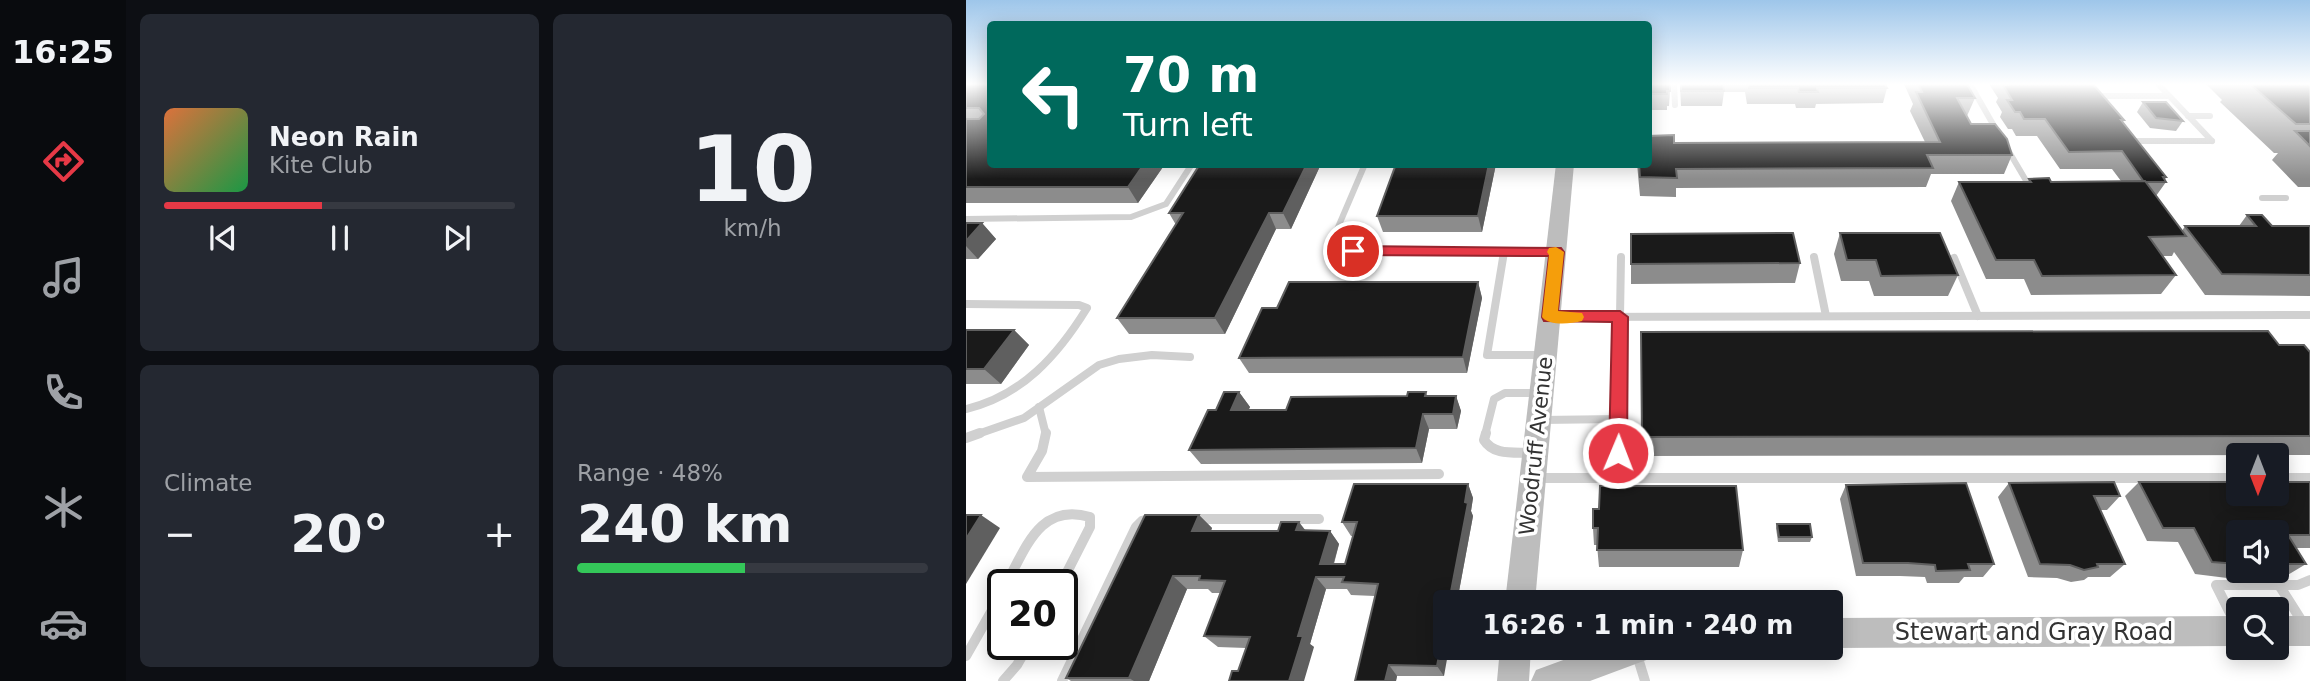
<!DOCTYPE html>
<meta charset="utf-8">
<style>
:root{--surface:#171b24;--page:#242831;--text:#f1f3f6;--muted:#9ea1a6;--line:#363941;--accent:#e63946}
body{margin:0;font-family:"DejaVu Sans",sans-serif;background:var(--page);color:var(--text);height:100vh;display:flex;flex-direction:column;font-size:26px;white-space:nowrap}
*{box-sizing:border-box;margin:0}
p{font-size:23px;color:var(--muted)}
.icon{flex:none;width:38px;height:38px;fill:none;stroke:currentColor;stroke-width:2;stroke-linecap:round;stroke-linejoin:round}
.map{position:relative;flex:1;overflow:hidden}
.side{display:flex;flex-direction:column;gap:14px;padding:14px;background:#0d0f14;width:840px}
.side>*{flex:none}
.guide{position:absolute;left:21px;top:21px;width:665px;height:147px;border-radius:7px;box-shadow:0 4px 18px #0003;background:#00695c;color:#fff;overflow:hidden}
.needle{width:46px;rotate:180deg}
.fabs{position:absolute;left:1260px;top:443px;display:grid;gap:14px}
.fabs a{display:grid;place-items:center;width:63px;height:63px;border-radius:7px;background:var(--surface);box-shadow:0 4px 18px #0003;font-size:35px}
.speed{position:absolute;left:21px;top:569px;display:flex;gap:14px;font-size:35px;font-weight:700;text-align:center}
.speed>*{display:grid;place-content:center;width:91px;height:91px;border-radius:50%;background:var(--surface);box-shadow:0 4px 18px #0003;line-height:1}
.speed .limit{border:4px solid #111;border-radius:10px;background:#fff;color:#111}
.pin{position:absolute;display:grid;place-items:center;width:60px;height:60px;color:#fff;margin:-30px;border:4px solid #fff;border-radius:50%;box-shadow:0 2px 7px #0007}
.me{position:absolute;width:77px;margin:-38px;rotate:1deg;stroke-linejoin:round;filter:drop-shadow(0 0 5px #0008)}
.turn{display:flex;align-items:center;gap:24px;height:147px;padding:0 21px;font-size:32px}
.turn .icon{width:91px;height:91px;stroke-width:2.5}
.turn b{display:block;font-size:49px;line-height:60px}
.big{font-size:52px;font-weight:700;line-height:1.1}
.side .card{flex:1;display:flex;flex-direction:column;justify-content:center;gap:10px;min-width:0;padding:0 24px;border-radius:10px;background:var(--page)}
.side .dial{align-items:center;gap:0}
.dial b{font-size:91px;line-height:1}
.song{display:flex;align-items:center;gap:21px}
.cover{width:84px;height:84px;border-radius:10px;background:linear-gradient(135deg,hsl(20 70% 55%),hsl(140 70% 35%))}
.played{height:7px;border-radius:4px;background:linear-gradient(90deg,var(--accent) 45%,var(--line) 45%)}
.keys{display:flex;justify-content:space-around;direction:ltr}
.heat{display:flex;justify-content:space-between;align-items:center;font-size:38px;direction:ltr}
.charge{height:10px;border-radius:5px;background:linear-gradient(90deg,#34c759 48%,var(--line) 0)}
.side .tiles{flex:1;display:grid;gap:14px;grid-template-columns:repeat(2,1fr)}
.trip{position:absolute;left:467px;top:590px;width:410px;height:70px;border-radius:7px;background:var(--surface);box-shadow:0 4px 18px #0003;font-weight:700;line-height:70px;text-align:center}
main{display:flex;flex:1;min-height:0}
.menu{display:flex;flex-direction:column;width:126px;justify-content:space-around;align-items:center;background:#090b0e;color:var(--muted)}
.menu .icon{width:49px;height:49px}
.menu .selected{color:var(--accent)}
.menu b{font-size:32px;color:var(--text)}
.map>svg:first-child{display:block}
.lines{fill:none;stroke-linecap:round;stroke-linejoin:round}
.service-far2{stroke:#d0d0d0;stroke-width:6}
.service-far1{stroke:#d0d0d0;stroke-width:8}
.service{stroke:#d0d0d0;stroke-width:10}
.secondary{fill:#bdbdbd;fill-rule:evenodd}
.wall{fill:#8c8c8c;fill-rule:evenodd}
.shaded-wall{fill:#5f5f5f}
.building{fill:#1a1a1a;stroke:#5f5f5f;stroke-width:2}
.route{fill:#e63946;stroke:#96252e;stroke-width:2}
.slow{fill:#f59e0b}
.labels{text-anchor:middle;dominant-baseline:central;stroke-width:7;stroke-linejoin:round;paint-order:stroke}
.street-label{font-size:21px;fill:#333;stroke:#fff}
.near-street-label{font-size:24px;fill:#333;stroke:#fff}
</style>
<main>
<nav class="menu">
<b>16:25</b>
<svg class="icon selected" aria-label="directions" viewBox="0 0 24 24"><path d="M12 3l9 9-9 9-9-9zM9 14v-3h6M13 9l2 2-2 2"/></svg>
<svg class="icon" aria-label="music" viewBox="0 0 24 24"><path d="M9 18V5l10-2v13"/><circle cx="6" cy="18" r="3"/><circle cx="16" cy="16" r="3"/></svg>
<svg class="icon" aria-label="phone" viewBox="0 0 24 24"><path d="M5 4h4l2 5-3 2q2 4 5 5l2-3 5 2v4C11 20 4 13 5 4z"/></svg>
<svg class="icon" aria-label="climate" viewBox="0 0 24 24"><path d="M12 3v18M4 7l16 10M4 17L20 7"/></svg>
<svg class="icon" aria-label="car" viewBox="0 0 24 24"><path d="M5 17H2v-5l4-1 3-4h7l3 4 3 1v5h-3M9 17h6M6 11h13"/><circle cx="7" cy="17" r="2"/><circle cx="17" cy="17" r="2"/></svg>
</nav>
<section class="side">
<div class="tiles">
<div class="card">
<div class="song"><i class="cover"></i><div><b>Neon Rain</b><p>Kite Club</p></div></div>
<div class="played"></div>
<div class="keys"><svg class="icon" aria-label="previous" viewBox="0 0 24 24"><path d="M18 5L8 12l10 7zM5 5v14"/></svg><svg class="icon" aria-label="pause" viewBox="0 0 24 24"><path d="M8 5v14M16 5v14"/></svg><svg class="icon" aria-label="next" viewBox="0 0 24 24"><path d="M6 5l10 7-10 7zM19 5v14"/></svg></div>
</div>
<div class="card dial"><b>10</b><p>km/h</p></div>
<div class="card"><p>Climate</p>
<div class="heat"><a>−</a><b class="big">20°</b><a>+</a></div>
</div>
<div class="card"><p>Range · 48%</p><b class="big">240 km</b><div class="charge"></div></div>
</div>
</section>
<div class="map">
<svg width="1344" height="681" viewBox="0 0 1344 681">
<rect width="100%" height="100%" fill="#fff"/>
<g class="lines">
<g class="service-far2">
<path d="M708 84 709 105"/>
<path d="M1004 84 1032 133"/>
<path d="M1192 84 1246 141"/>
<path d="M1135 96H1202"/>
<path d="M1222 116H1244"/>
<path d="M1170 141H1246"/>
<path d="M1042 150 1065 189"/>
<path d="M1296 198H1320"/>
<path d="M0 219 165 217 200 204 226 164"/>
<path d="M367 239 399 164"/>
</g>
<g class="service-far1">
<path d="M368 238 362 251 590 252"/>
<path d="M538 252 521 355H577"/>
<path d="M848 257 860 316"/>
<path d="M988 258 1012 316"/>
<path d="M0 304 113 305 121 308C92 355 56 396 0 409"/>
<path d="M587 317 1344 315"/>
<path d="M73 407 80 435"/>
<path d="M575 420 653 419"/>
<path d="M9 435 58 418 133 365 153 359 186 355 224 357"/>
<path d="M519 435 528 399 539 393H573"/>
<path d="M652 435 655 257"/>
</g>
<g class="service">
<path d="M80 433 76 451 61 477 473 474"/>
<path d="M520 433 518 440C528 456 548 452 565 453"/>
<path d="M0 438 14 433"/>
<path d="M652 453V433"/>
<path d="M570 478H1272"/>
<path d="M1311 478H1344"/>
<path d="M227 519H353"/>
<path d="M40 584C60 548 74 502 124 517V527L95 584"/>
<path d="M1313 585H1332L1344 580"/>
<path d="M1272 629 1250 585H1313L1337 623"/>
<path d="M671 655 679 681"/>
<path d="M0 656 37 591"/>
<path d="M37 681 51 665 63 644"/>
<path d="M96 681 170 527 176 521 186 519"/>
</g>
<g class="secondary">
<path d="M590 164H608L569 602H539Z"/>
<path d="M1272 616V646L864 648H862H864V618Z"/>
<rect x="1311" y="616" width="33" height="30"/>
<path d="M534 648H565L563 681H531Z"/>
<path d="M630 648H688L683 659 624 681H565L570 670Z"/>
</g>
</g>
<g class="wall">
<path d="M0 84H24V164H199L172 203H0Z"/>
<path d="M682 84 704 91 703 106H701V110H682Z"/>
<path d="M714 84H919L921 88 917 103 850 104 849 108H830L829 104H781L779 92H758L756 106H715Z"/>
<path d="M938 84H1001L1009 98 1001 116 1005 124 1046 155 1038 174H965L960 187 710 188V197L674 196 671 164H682L708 143 959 142 944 111 947 104Z"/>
<path d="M1023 84H1127L1158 120 1157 122 1200 177 1199 180 1200 182 1190 196 1216 231 1219 226H1273L1281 215 1306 226H1344V296L1239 295 1208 252 1206 256H1196L1210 275 1195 294 1065 295 1058 279H1020L985 201 993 182H1062L1063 179 1085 182 1155 181 1146 169H1094L1071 136H1050L1046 129H1042L1034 117 1036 112 1030 102 1032 98Z"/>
<path d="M1240 84H1344V187H1332L1306 160 1312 153H1308L1254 102 1256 100Z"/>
<path d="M1177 102 1217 121 1210 131 1184 128 1171 112Z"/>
<path d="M234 164H355L325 229H310L259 334H163L151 318 210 225 203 213Z"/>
<path d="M430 164H530L516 232H417L411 216Z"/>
<path d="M0 223H16L30 239 12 259H0Z"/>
<path d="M874 233 992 275 982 296H908L903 281H875L868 254Z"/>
<path d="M665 234 834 263 829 283 665 284Z"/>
<path d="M512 282 516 298 501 373H283L273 358 311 308Z"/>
<path d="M0 330H48L63 345 35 384H0Z"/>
<path d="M675 332 1313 345 1344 352V455L676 456Z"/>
<path d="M273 392 284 407 282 410H320L441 396 460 392 461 396H490L495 411 491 429H463L456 463 235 464 223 450 250 410Z"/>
<path d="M1173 482H1344V548H1330L1340 564 1320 576 1261 578 1229 574 1212 542 1181 541 1159 496ZM1272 532H1311V570H1272Z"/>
<path d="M1043 483 1154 496 1141 510H1134L1159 564 1144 577H1122L1118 580 1105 582 1091 578 1062 577 1032 497Z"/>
<path d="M502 484 507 498 505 511 507 516 491 602H480L478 676H431L430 681H389L409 596 385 595 381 589H360L344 644 348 647 272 671 280 648 252 647 238 636 255 593H246L242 589H221L183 681H105L100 678 233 515 246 528 245 531H364L373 544 368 564H379L387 536H385L376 522Z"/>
<path d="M880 485 1028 564 1017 577H998L993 583H961L959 577 934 576H890L874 499Z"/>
<path d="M627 509 777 550 773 567H633L631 545H628L627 528Z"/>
<path d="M811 524 846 537 844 542H812L810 528Z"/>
</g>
<g class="shaded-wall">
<path d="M178 164H199L172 203 162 187Z"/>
<path d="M341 164H355L325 229 317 213Z"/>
<path d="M523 164H530L516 232 512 216Z"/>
<path d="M303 213 310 229 259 334 249 318Z"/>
<path d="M16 223 30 239 12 259 0 246V241Z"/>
<path d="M512 282 516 298 501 373 497 357Z"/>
<path d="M48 330 63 345 35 384 18 369Z"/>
<path d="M273 392 284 407 276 425 265 410Z"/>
<path d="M490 396 495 411 491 429 487 414Z"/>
<path d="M457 414 463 429 456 463 450 448Z"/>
<path d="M502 484 507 498 505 511 507 516 491 602H483Z"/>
<path d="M15 515 34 528 0 584V539Z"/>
<path d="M233 515 246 528 239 544 226 531Z"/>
<path d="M333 522 343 535 330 530Z"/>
<path d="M364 531 373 544 364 576 354 564Z"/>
<path d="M207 576 221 589 183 681H168L163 678Z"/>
<path d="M350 577 360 589 344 644 348 647 338 681H323L332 636Z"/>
<path d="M480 620V648H483L478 676 471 666Z"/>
<path d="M423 665 431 676 430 681H419Z"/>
</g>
<g class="building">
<path d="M0 84H24V164H178L162 187H0V119H13L18 114 13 108H0Z"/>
<path d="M682 84H704V91H701V94H682Z"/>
<path d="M715 84H757L758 91H715Z"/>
<path d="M782 84H919L921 88H851L852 92H833L832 88H783Z"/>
<path d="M952 84H1001L1009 98H991L1005 124H1029L1041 139 1046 155H961L967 168 710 169 711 178 674 177 673 164H682V136L708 135V143L974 142 950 92H956Z"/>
<path d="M1040 84H1127L1158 120H1155L1200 177H1197L1200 182H1178L1156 151 1103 152 1079 119H1058L1054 112H1049L1041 100H1046L1037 85H1041Z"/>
<path d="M1284 84H1344V124H1330Z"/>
<path d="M1177 102H1200L1217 121 1190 118Z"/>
<path d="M1329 131H1344V146Z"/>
<path d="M234 164H341L317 213H303L249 318H151L217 213H203Z"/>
<path d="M430 164H523L512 216H411Z"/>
<path d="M1083 178 1085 182 1179 181 1220 236 1183 237 1210 275 1076 276 1068 260H1030L993 182H1065L1063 179Z"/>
<path d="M1281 215H1296L1306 226H1344V275L1256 274 1219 226H1290Z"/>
<path d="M0 223H16L0 241Z"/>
<path d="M827 233 834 263 665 264V234Z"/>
<path d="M874 233H974L992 275 915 276 910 260H881Z"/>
<path d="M323 282H512L497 357 273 358 296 308H311Z"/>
<path d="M0 330H48L18 369H0Z"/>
<path d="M1302 331 1313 345H1338L1344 352V436L676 437 675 332Z"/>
<path d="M258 392H273L265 410H320L325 397 441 396 442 392H460L459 396H490L487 414H457L450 448 223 450 242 410H250Z"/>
<path d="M1148 482 1154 496H1128L1159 564H1131L1132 567 1118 570 1104 565 1074 564 1043 483Z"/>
<path d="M1173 482H1272V494H1311V482H1344V535H1322L1340 564H1311V532H1272V564L1246 562 1228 528H1197Z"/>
<path d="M1000 483 1028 564H1002L1004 570 970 571 969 565 942 563H897L880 485Z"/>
<path d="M388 484H502L499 502 502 503 483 602H480V620L471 666 423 665 419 681H389L412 584 376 582 378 577H350L332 636H337L323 681H263L266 671H272L284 637 238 636 259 581 233 580 234 576H207L163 678H100L179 515H233L226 531H312L315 522H333L330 530 364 531 354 564H379L391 522H376Z"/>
<path d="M634 486H770L777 550H631L632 528H627V509H633Z"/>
<path d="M0 515H15L0 539Z"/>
<path d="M811 524H844L846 537H813Z"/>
</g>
<linearGradient id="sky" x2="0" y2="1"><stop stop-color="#9ec6ea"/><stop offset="0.47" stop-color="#fff"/><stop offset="1" stop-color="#fff" stop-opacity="0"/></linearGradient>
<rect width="1344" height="179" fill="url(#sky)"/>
<path class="route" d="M387 246 595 248 598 252 592 311H654L662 317 661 453 659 459 652 461 646 459 643 453 646 322 578 321 576 317 583 256 382 255 380 251Z"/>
<path class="slow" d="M590 247 598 252 592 311 616 313 618 317 616 321C604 324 583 326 576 317L583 255 581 252 583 248Z"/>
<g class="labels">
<g class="street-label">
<text transform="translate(570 446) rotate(-84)">Woodruff Avenue</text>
</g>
<g class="near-street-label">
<text x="1068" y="632">Stewart and Gray Road</text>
</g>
</g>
</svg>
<div class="fabs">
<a><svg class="needle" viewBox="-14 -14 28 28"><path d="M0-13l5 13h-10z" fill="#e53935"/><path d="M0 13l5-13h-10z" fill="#9ea1a6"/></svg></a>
<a><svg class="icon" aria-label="sound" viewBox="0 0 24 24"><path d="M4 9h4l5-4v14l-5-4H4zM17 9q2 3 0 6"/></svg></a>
<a><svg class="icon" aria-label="search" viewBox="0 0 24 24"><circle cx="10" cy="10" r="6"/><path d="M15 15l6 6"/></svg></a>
</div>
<div class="speed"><div class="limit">20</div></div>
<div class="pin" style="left:387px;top:251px;background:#d93025"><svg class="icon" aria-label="arrive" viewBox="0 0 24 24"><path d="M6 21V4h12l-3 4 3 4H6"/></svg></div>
<svg class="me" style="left:652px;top:453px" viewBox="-20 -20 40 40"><circle r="17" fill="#e63946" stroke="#fff" stroke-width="3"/><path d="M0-11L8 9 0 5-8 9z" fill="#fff"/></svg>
<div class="trip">16:26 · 1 min · 240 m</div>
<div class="guide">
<div class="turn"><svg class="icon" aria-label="left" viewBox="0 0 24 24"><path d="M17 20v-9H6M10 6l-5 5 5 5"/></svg><div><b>70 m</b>Turn left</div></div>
</div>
</div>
</main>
